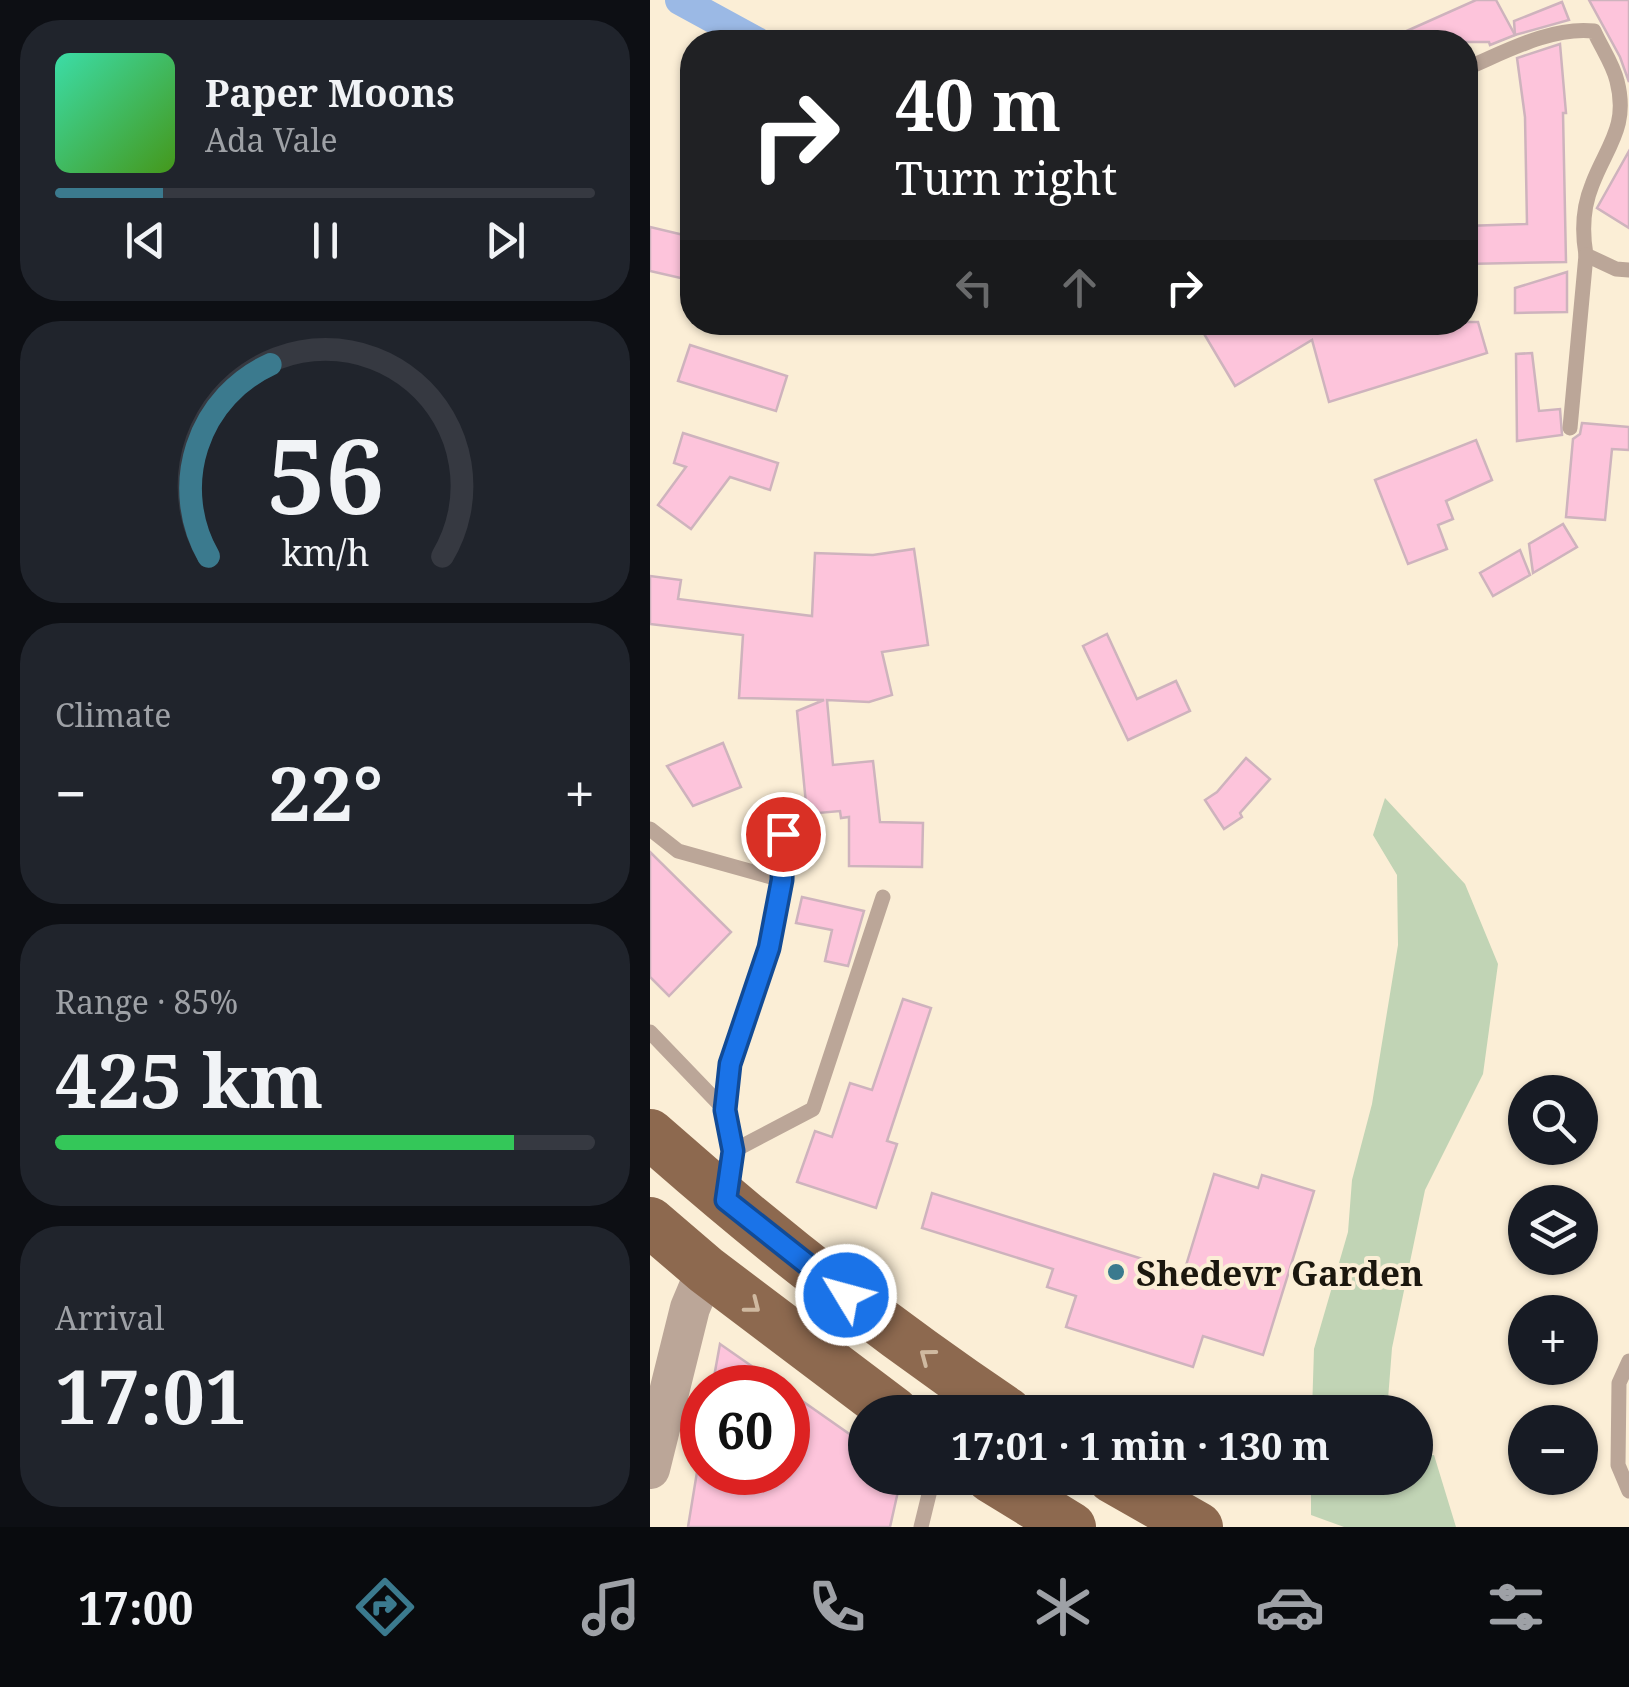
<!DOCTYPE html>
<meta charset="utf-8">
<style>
:root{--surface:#171b24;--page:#20242c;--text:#f1f3f6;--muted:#9ea1a6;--line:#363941;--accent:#3b7a8e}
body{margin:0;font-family:"Noto Serif",serif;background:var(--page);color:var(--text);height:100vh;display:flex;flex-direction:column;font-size:38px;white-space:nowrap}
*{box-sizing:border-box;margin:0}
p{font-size:32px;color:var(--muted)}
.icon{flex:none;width:55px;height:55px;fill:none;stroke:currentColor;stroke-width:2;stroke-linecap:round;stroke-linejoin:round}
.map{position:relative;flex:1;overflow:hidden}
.details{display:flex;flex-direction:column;gap:20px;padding:20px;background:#0d0f14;width:650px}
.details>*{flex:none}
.hud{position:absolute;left:30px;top:30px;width:798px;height:305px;border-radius:40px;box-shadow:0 2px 8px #0004;background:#202124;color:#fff;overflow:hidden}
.tools{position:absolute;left:858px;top:1075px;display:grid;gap:20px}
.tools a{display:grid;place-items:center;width:90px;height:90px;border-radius:50%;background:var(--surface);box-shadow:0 2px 8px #0004;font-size:50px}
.speed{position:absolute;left:30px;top:1365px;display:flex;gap:20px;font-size:50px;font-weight:700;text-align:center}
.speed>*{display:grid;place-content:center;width:130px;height:130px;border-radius:50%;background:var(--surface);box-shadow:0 2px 8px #0004;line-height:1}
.speed .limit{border:15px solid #d22;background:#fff;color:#111}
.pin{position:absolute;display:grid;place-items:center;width:85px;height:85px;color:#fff;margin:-42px;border:5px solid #fff;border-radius:50%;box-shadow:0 2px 10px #0007}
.me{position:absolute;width:110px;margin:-55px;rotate:307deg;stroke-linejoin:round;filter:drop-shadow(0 0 8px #0008)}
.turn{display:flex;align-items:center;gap:35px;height:210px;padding:0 50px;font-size:45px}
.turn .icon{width:130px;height:130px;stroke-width:2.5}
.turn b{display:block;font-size:70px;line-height:85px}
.lanes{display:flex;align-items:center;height:95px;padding:0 50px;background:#0003;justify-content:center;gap:50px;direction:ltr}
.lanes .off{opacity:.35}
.big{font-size:75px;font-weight:700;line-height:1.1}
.details .widget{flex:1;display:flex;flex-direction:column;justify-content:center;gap:15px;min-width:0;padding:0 35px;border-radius:40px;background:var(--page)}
.details .dial{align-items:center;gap:0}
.dial svg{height:260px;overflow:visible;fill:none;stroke:var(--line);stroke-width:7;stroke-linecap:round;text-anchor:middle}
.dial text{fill:var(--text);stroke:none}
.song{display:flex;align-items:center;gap:30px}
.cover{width:120px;height:120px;border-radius:15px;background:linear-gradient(135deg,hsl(160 70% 55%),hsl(100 70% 35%))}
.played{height:10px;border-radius:5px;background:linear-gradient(90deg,var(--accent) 20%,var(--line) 20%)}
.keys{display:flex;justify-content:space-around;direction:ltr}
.heat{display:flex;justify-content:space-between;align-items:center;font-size:55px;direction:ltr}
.charge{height:15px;border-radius:8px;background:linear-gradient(90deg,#34c759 85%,var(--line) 0)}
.trip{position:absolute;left:198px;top:1395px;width:585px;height:100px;border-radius:50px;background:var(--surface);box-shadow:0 2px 8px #0004;font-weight:700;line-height:100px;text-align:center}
.tabs{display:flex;height:160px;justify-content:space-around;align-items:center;background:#090b0e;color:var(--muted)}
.tabs .icon{width:70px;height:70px}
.tabs .current{color:var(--accent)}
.tabs b{font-size:45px;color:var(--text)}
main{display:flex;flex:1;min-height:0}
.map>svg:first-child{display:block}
.green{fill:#c1d4b5}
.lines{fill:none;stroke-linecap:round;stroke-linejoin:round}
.canal{stroke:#9bb9e5;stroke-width:30}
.building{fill:#fdc4db;stroke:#ceb3bd;stroke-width:2.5}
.service{stroke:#bba698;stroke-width:15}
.tertiary{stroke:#bba698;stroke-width:40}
.primary{stroke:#8d694f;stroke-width:50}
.oneway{stroke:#cfb9a0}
.route-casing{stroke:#114b97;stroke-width:25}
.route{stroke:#1a73e8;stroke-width:18}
.poi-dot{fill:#3b7a8e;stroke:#fbeed6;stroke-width:4}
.labels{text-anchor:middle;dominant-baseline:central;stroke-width:8;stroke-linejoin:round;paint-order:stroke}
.poi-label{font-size:35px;font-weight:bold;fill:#1b170e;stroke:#fbeed6;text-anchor:start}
</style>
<main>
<section class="details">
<div class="widget">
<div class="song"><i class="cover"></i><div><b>Paper Moons</b><p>Ada Vale</p></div></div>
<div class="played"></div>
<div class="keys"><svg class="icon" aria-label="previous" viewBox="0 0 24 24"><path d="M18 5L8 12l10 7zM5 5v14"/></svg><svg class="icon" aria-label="pause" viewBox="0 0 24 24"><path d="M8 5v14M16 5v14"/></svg><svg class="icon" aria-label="next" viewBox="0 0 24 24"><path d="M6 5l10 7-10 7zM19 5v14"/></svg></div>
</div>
<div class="widget dial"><svg viewBox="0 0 100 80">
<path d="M14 69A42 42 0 1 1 86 69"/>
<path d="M14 69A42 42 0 0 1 33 10" stroke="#3b7a8e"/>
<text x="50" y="56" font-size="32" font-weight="700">56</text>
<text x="50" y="72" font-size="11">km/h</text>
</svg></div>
<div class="widget"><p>Climate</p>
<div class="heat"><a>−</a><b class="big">22°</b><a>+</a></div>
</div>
<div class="widget"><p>Range · 85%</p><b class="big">425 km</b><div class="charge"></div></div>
<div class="widget"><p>Arrival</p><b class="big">17:01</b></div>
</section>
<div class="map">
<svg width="979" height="1527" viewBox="0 0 979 1527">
<rect width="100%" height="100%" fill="#fbeed6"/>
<g class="green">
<path d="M735 798 815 884 848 964 833 1074 775 1190 742 1348 737 1412H662L664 1349 698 1232 702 1180 722 1104 748 945 747 875 723 835Z"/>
<path d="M784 1455 806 1527H694L661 1515V1478H765V1456Z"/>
</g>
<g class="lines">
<path class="canal" d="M30 0 107 42"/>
</g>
<g class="building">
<path d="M826 0H846L865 35 840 45 839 42H732Z"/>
<path d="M939 0H979V82L970 57Z"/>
<path d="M912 2 919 20 865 35 864 21Z"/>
<path d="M910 44 916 113H913L916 262 815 264V226L877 224 875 117 867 58Z"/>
<path d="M979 151V228L947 208Z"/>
<path d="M0 227 42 237 35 279 0 271Z"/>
<path d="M917 272V312L865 313V288Z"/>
<path d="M547 322H576L583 333 599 322H828L837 353 679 402 662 340 585 386Z"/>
<path d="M40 345 137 376 126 411 28 381Z"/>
<path d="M882 353 889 411 910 409 912 435 867 441 866 354Z"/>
<path d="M932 423 979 427V450L962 449 955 520 916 517 923 439 930 434Z"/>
<path d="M33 433 128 463 120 490 80 477 41 529 8 505 36 467 24 463Z"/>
<path d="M826 440 842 480 796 501 803 519 788 525 797 549 758 564 725 480Z"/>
<path d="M913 524 927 547 883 573 879 544Z"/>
<path d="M264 549 278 645 232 652 242 695 219 702 177 700 183 765 223 761 230 822 273 823 272 867 199 866V817L191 818 190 811 157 814 147 711 174 700 89 698 93 635 0 624V576L31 580 28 599 162 616 165 553 223 555Z"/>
<path d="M870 550 880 575 843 596 830 573Z"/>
<path d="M457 634 487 699 526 681 540 711 478 740 433 646Z"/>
<path d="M73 743 91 787 43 806 17 766Z"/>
<path d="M596 758 620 779 590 813 592 817 574 829 555 800 567 792Z"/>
<path d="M0 852 81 932 19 996 0 977Z"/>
<path d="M152 897 214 911 198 966 175 961 182 930 146 923Z"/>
<path d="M253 999 281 1008 237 1141 247 1144 226 1208 147 1182 165 1131 182 1137 200 1083 222 1090Z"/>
<path d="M564 1174 608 1188 612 1175 664 1191 613 1355 553 1336 543 1367 416 1327 426 1296 397 1287 403 1269 272 1228 282 1193 534 1272Z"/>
<path d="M70 1344 103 1367 132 1388H62Z"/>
<path d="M138 1391 215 1445V1478H251L240 1527H38L47 1472H138Z"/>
</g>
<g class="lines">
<g class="service">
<path d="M817 68C855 52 902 26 944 31 951 47 963 64 967 81 979 127 956 147 942 185 933 207 932 232 936 255L966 269 979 270"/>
<path d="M920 428 936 255"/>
<path d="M0 829 28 851 132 880"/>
<path d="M0 1032 75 1110"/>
<path d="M83 1151 75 1110 80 1064 119 948 132 880 133 834"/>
<path d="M78 1186 83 1151 163 1109 233 897"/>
<path d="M979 1361 969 1383 968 1465 979 1491"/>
<path d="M271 1527 283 1478"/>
</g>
<path class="tertiary" d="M0 1469 40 1308 56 1270"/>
<g class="primary">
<path d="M0 1134C113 1234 232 1328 357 1412"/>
<path d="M0 1222 56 1270 244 1412"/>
<path d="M341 1478 421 1527"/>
<path d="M462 1478 548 1527"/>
</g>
</g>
<defs><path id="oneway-chevron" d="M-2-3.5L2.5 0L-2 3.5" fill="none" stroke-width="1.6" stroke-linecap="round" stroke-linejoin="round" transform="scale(2.5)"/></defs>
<g class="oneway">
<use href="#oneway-chevron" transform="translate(103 1306) rotate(38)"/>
<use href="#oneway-chevron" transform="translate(277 1356) rotate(-143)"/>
</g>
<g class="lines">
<g class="route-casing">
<path id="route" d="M133 834 132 880 119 948 80 1064 75 1110 83 1151 76 1200 196 1295"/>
</g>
<use href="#route" class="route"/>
</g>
<circle class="poi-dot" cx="466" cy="1272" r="10"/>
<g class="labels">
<g class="poi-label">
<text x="486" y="1272">Shedevr Garden</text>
</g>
</g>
</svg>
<div class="tools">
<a><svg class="icon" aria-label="search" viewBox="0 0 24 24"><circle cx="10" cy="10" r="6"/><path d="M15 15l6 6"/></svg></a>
<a><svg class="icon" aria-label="layers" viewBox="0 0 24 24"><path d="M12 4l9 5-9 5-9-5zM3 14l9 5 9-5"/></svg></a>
<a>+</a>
<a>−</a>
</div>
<div class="speed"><div class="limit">60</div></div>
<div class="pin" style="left:133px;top:834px;background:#d93025"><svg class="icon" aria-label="arrive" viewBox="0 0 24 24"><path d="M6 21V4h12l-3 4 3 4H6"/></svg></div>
<svg class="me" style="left:196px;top:1295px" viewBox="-20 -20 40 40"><circle r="17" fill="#1a73e8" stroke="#fff" stroke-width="3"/><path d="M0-11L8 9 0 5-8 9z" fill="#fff"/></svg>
<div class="trip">17:01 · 1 min · 130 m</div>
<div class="hud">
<div class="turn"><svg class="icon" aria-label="right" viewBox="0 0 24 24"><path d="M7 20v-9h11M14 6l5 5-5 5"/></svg><div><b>40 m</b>Turn right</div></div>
<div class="lanes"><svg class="icon off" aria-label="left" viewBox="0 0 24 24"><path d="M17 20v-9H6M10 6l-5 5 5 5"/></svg><svg class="icon off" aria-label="ahead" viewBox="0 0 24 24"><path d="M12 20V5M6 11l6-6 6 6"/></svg><svg class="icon" aria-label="right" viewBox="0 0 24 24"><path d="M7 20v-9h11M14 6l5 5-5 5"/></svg></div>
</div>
</div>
</main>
<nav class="tabs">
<b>17:00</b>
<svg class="icon current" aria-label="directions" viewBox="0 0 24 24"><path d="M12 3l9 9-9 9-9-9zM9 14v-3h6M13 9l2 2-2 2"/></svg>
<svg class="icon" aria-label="music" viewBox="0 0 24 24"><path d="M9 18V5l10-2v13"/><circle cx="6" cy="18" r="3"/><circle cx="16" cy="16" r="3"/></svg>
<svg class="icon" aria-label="phone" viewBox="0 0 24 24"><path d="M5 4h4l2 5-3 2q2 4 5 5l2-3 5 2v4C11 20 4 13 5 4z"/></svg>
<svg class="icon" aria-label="climate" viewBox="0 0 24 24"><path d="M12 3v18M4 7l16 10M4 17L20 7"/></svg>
<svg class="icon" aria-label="car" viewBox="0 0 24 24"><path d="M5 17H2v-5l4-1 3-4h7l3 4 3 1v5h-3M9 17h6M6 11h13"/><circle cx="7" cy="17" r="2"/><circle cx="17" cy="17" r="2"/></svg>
<svg class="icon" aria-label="filters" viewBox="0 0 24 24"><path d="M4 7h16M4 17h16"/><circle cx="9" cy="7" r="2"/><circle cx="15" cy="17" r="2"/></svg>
</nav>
